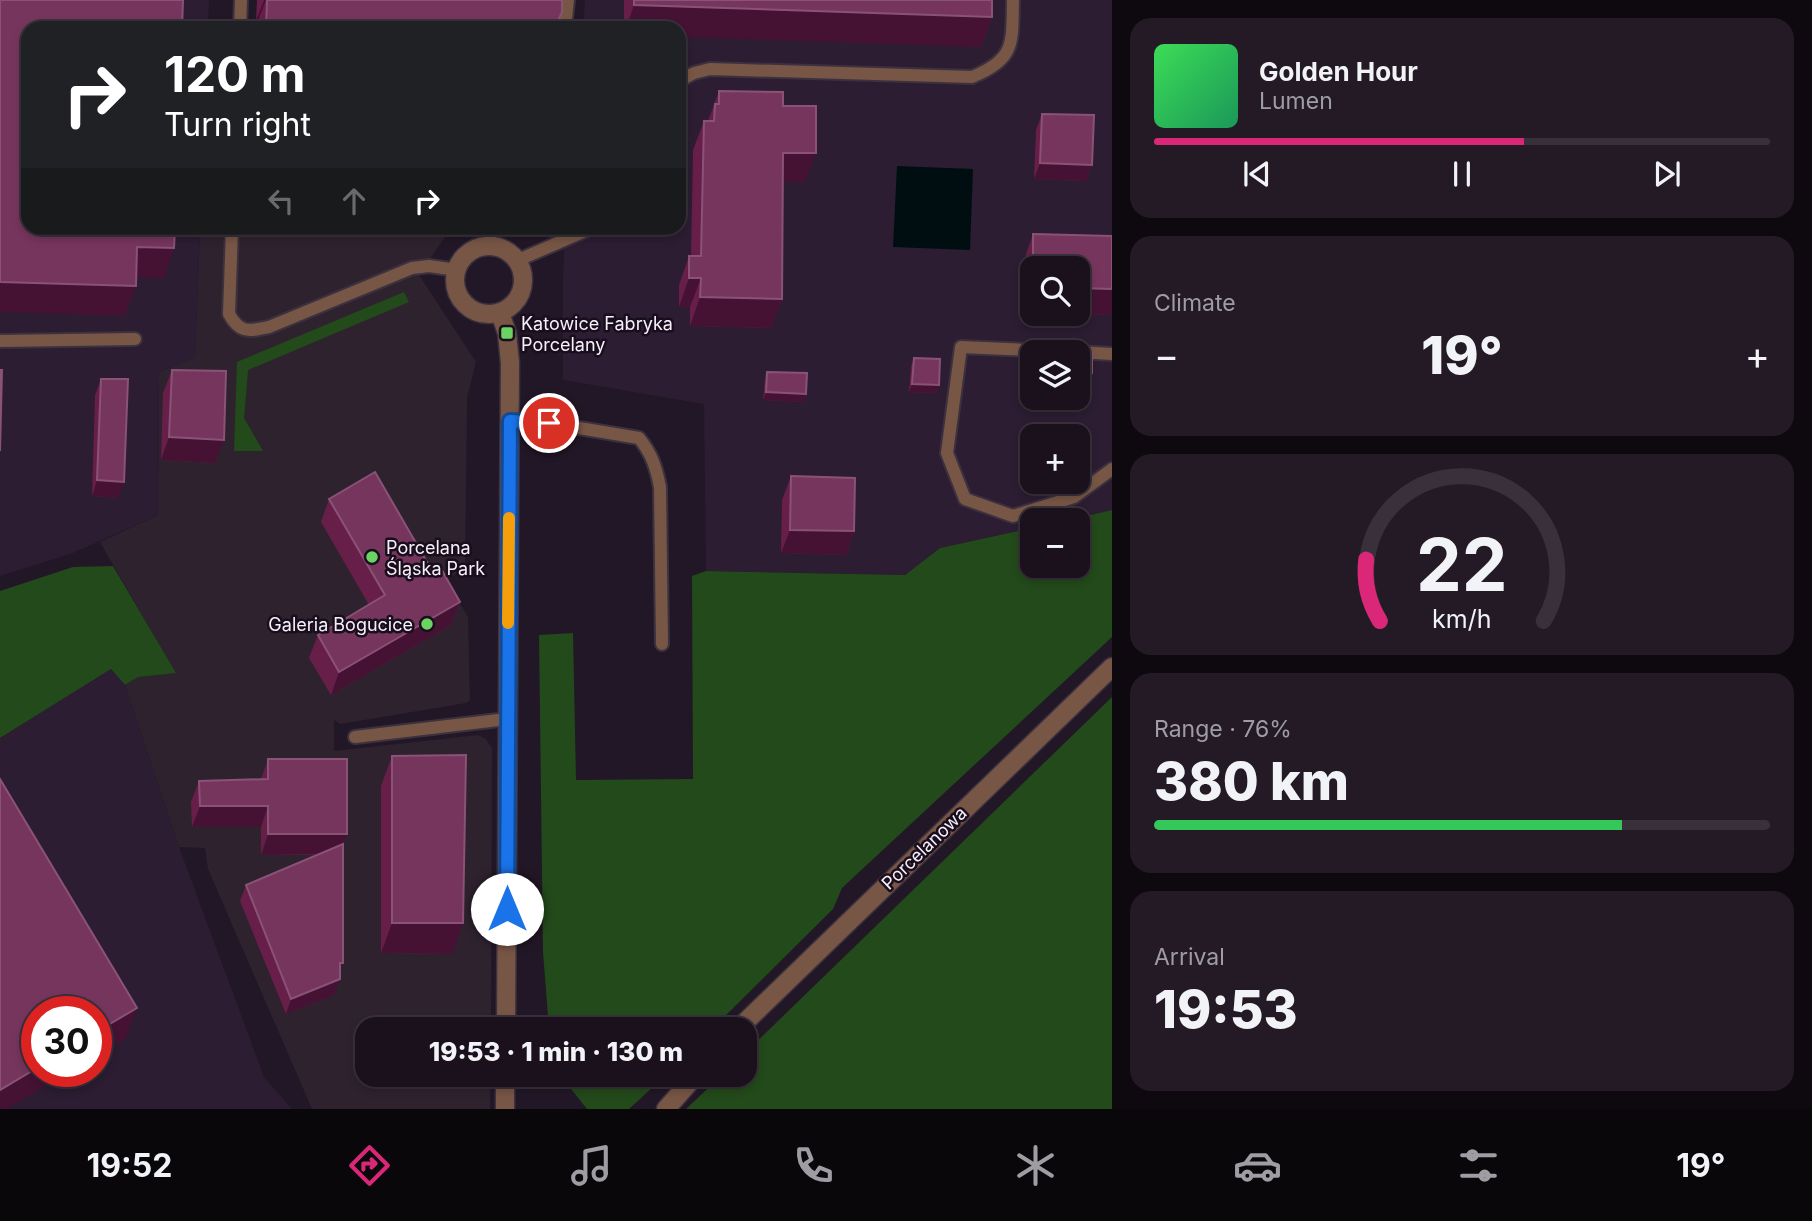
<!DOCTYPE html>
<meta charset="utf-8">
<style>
:root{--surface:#1a111c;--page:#231a25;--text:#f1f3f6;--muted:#9f9da3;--line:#38313b;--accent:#db2777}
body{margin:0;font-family:Inter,sans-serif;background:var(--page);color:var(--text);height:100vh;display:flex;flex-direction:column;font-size:26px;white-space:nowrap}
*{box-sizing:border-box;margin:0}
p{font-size:23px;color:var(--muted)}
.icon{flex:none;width:38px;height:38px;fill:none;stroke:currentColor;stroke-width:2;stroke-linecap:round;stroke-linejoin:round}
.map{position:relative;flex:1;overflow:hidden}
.details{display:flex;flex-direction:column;gap:18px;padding:18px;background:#0e090f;width:700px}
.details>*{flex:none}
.top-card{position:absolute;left:21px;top:21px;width:665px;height:214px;border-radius:21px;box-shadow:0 4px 10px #0003,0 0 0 2px var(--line);background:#202124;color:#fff;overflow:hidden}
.controls{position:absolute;left:1020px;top:256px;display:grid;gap:14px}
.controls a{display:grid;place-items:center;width:70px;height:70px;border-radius:14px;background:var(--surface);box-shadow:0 4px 10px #0003,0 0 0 2px var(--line);font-size:35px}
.speed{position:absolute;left:21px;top:996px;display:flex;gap:14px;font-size:35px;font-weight:700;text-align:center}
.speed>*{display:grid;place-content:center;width:91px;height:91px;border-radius:50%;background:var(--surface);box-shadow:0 4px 10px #0003,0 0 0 2px var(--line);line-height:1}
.speed .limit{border:10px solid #d22;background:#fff;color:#111}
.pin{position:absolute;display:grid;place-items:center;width:60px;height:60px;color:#fff;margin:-30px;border:4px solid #fff;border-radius:50%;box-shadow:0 2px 7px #0007}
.me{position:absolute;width:77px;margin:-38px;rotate:0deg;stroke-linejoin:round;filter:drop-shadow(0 0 5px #0008)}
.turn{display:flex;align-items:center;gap:24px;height:147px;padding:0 28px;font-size:32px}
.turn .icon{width:91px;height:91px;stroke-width:2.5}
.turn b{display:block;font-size:49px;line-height:60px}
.lanes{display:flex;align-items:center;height:66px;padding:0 28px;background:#0003;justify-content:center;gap:35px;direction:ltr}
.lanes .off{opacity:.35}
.big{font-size:52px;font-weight:800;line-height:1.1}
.details .tile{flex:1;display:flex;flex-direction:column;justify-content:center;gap:10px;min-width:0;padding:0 24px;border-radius:21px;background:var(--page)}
.details .dial{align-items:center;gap:0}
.dial svg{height:182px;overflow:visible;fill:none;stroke:var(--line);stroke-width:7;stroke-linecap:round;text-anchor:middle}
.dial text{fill:var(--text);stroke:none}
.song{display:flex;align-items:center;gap:21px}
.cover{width:84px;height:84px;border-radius:10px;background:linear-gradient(135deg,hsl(130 70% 55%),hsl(150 70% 35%))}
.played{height:7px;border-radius:4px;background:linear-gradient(90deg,var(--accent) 60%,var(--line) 60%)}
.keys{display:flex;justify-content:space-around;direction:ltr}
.heat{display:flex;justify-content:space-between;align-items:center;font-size:38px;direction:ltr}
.charge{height:10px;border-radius:5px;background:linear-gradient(90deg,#34c759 76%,var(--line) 0)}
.trip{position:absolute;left:355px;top:1017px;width:402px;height:70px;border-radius:21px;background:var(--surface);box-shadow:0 4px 10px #0003,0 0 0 2px var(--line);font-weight:800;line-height:70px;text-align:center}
.tab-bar{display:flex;height:112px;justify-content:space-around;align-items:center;background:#0a070b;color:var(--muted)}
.tab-bar .icon{width:49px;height:49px}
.tab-bar .current{color:var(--accent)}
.tab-bar b{font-size:32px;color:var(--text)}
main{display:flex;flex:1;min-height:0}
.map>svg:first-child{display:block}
.commercial{fill:#2e222f}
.built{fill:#2c1d32;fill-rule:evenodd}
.green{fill:#234a1a}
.water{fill:#010e11}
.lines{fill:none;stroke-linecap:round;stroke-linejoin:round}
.service-casing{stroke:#3c313f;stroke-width:16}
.minor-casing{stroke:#3c313f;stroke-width:21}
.service{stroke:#785645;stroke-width:12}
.minor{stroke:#785645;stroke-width:18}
.wall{fill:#671f4a}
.shaded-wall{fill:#451234}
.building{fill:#76355d;stroke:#8a5276;stroke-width:2}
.route-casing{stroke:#114b97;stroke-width:18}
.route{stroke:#1a73e8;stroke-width:12}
.slow{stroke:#f59e0b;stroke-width:12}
.poi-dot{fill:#6bd363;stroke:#190e1d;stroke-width:2.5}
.labels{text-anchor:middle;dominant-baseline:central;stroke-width:5;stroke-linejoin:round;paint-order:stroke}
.poi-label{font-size:18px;fill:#f7f0fa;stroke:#190e1d;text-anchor:start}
.street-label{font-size:18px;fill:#f7f0fa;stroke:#190e1d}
</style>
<main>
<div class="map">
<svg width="1112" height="1109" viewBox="0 0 1112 1109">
<rect width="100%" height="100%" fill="#221726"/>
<path class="commercial" d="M200 228H451L419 275 476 362 467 398 465 568 446 580 468 617 470 700 466 703 340 724 334 720V751L478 735 486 739 492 748 491 1029H368V1074L491 1075 490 1109H312L208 869 205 848 179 847 125 685 138 677 175 672 100 542 158 515 159 372 195 357Z"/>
<g class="built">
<path d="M0 0H209L208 28H28V228H200L195 358 159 372 158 515 73 553 0 576Z"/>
<path d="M585 0H1112V510L1069 520H1032V528L940 548 905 575 706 571 704 404 563 380V280L565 228H679V28H583ZM1032 268H1078V313H1032ZM1032 352H1078V397H1032ZM1032 436H1078V481H1032Z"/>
<path d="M111 669 125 685 179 847 264 1077 292 1109H0V738ZM37 1012H96V1071H37Z"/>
</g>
<g class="green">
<path d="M404 292 409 302 248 370 244 418 263 451H234L237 362Z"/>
<path d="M1112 510V637L842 888 833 909 712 1029H549L543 952 539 635 573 633 576 780 693 779 692 576 706 571 905 575 940 548 1032 528V565H1078V520H1069Z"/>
<path d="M113 566 176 673 138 677 125 685 111 669 0 738V591L73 567Z"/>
<path d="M1112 697V1109H686L722 1075 746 1074V1052Z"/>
<path d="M560 1075H666L629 1109H587Z"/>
</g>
<path class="water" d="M897 166 973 169 970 250 893 247Z"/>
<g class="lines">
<g class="service-casing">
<g id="service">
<path d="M240 28 241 0"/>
<path d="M565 28 568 0"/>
<path d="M679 81 694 73 710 69 972 77C1016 59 1012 43 1013 0"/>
<path d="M232 228 229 314C240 334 249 331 269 327L412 268 429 266 457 270"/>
<path d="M489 247 490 228"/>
<path d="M516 261 592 228"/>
<path d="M0 341 135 339"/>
<path d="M1072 352 961 347 947 453 965 499 1013 516 1074 497 1112 469"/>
<path d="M1078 352 1112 354"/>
<path d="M510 421 549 423 639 438C652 454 656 467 660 487L662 644"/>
<path d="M355 737 507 719"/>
</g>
</g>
<g class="minor-casing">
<g id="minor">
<circle cx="489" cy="280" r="34"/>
<path d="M500 313 507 333 510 363 506 1029"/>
<path d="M738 1029 1112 667"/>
<path d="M505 1109V1074"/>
<path d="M666 1109 697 1074"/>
</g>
</g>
<use href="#service" class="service"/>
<use href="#minor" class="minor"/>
</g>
<g class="wall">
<path d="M257 0H562V12L556 28H258V21H256Z"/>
<path d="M624 0H992V17L981 47 679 28H624Z"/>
<path d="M719 91 783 106 805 182H782V299L771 328 690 326V307H679V285L689 256H691L693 150 704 121H708Z"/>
<path d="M1042 114 1092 165 1086 181 1034 179 1036 130Z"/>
<path d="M1033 234 1112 236V315L1054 313H1078L1032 268V313L1023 312 1024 260Z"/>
<path d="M914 358 939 385 936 393 909 392 911 366Z"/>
<path d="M172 370 215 463 161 460 163 393Z"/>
<path d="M767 372 806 394 803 402 763 400 765 380Z"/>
<path d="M101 379 118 498 92 496 95 395Z"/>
<path d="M791 476 854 531 846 555 781 553 782 500Z"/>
<path d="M329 499 431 569 460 602 451 625 331 695 309 658 318 635 369 605 321 522Z"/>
<path d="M392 756 453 954 381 953V786Z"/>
<path d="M268 759 343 844 340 971 334 995 286 1014 240 901 246 885 318 855H261V827H192L191 802 199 781 261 779Z"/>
</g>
<g class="shaded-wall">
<path d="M264 0H266L258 21H256Z"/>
<path d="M634 5 992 17 981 47 679 37V28H626Z"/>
<path d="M783 153H816L805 182H772Z"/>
<path d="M1040 163 1092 165 1086 181 1034 179Z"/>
<path d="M137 247 174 248 164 278 127 277Z"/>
<path d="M689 278H701L690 307H679Z"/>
<path d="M0 282 136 286 125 316 0 312Z"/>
<path d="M1032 286V313L1023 312Z"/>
<path d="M1078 288 1112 289V315L1054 313H1078Z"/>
<path d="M700 297 782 299 771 328 690 326Z"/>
<path d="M1078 373H1092L1089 381H1078Z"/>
<path d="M912 384 939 385 936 393 909 392Z"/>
<path d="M766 392 806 394 803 402 763 400Z"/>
<path d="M169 437 224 440 215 463 161 460Z"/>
<path d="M97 480 124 482 118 498 92 496Z"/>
<path d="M790 530 854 531 846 555 781 553Z"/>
<path d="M460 602 451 625 331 695 339 672Z"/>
<path d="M200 806H268L261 827H192Z"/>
<path d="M268 834H347L339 854 261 855Z"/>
<path d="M392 923H463L453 954 381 953Z"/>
<path d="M340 979 334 995 286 1014 291 999Z"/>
<path d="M137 1008 126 1038 96 1056V1032Z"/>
<path d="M37 1068V1071H70L7 1109H0V1090Z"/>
</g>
<g class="building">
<path d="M0 0H183L182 28H28V228H175L174 248 137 247 136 286 0 282Z"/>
<path d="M267 0H562V12L555 28H266Z"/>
<path d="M634 0H992V17L634 5Z"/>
<path d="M719 91 783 92V106H816V153H783L782 299 700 297 701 278H689V256H701L704 121H714L715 104H719Z"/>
<path d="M1042 114 1094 115 1092 165 1040 163Z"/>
<path d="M1033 234 1112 236V289L1078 288V268H1033Z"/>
<rect x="1078" y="353" width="14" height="20"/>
<path d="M914 358 940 359 939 385 912 384Z"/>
<path d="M0 370H2L0 451Z"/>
<path d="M172 370 226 371 224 440 169 437Z"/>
<path d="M767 372 807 373 806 394 766 392Z"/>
<path d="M101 379H128L124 482 97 480Z"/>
<path d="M375 472 431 569 439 565 460 602 339 672 318 635 385 595 329 499Z"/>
<path d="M791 476 855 478 854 531 790 530Z"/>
<path d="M466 755 463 923H392V756Z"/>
<path d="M268 759H347V834H268V806H200L199 781 268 779Z"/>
<path d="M0 779 137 1008 96 1032V1012H37V1068L0 1090Z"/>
<path d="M343 844V963H340V979L291 999 246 885Z"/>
</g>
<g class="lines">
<g class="route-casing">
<path id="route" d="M507 909 510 421 549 423"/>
</g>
<use href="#route" class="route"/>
<path class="slow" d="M508 623 509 518"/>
</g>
<g class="poi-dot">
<rect x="500" y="326" width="14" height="14" rx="3.5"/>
<circle cx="372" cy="557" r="7"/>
<circle cx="427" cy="624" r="7"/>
</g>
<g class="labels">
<g class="poi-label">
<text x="521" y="323">Katowice Fabryka<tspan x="521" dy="21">Porcelany</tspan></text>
<text x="386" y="547">Porcelana<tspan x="386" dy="21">Śląska Park</tspan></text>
<text x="413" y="624" text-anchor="end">Galeria Bogucice</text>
</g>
<g class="street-label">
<text transform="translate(924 848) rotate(-44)">Porcelanowa</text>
</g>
</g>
</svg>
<div class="controls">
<a><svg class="icon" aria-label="search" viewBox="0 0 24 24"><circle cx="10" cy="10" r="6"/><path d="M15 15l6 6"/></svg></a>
<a><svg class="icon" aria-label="layers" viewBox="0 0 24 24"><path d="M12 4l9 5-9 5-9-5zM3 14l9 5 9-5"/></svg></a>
<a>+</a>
<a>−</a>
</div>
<div class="speed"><div class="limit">30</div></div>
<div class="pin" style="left:549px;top:423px;background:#d93025"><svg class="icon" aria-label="arrive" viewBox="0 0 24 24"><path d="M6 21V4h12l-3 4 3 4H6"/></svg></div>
<svg class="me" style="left:507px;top:909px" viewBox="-20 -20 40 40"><circle r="19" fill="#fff"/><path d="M0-13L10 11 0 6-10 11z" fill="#1a73e8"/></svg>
<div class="trip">19:53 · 1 min · 130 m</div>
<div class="top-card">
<div class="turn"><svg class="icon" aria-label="right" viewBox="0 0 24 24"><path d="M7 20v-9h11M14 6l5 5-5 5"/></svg><div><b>120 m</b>Turn right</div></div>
<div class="lanes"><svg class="icon off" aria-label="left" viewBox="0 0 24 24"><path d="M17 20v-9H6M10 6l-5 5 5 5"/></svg><svg class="icon off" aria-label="ahead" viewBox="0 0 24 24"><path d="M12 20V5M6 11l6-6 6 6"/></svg><svg class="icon" aria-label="right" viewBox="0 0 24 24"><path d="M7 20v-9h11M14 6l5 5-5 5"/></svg></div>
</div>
</div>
<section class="details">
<div class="tile">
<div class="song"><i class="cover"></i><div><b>Golden Hour</b><p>Lumen</p></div></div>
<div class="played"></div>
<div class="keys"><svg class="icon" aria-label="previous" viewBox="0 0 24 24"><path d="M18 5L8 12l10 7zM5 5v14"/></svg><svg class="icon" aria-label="pause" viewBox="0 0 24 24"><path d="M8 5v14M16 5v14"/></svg><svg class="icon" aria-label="next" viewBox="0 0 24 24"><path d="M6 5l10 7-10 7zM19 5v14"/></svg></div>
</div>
<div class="tile"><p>Climate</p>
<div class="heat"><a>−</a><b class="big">19°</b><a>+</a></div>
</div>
<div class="tile dial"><svg viewBox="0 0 100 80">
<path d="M14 69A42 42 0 1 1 86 69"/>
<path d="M14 69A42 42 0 0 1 8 42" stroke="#db2777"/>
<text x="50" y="56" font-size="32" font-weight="700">22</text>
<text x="50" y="72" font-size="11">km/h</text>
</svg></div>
<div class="tile"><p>Range · 76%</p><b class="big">380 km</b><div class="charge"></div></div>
<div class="tile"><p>Arrival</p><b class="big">19:53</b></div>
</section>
</main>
<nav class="tab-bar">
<b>19:52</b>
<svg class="icon current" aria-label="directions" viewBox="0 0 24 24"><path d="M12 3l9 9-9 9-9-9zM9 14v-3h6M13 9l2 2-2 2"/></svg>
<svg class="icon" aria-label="music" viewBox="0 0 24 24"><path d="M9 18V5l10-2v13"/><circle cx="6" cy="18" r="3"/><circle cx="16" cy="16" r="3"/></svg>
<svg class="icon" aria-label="phone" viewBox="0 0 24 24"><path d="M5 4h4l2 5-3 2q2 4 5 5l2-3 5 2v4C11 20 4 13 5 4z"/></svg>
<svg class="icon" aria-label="climate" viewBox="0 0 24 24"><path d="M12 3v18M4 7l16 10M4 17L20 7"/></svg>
<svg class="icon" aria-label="car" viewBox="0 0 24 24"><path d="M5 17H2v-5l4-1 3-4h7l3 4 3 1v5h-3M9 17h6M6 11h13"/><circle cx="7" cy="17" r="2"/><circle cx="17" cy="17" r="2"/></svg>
<svg class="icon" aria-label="filters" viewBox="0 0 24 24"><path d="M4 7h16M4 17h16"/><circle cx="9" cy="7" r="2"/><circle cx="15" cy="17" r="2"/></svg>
<b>19°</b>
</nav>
